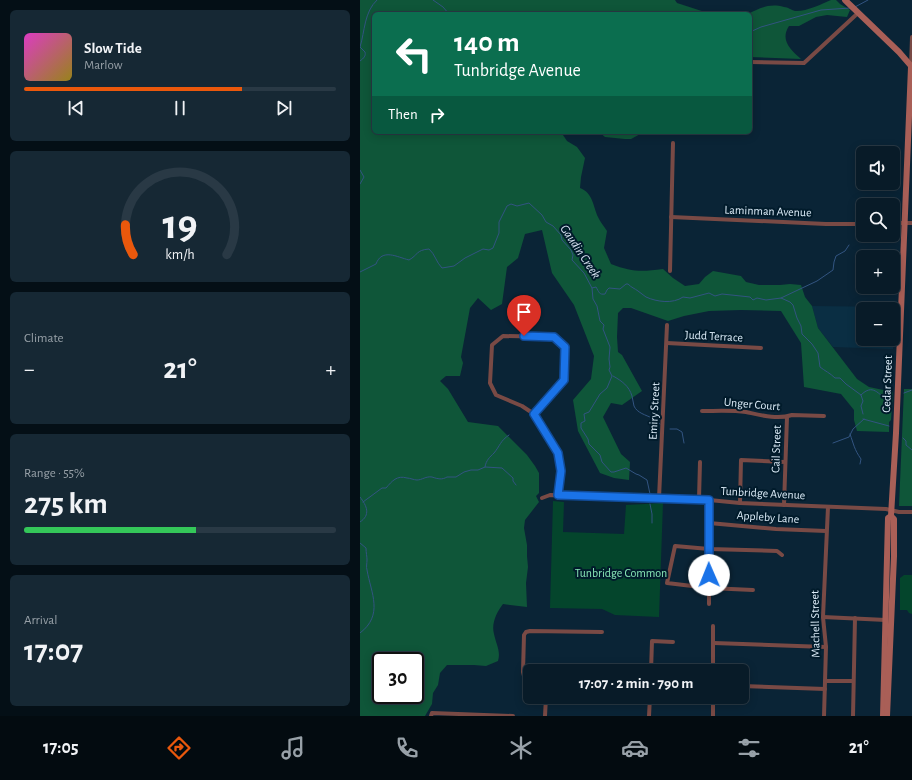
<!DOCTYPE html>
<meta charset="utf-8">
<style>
:root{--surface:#081b28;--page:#162834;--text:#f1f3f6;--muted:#98a1a8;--line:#293945;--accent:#ea580c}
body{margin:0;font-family:"Alegreya Sans",sans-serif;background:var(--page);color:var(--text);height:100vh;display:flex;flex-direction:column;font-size:15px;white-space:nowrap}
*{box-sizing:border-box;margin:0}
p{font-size:13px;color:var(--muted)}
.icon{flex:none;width:22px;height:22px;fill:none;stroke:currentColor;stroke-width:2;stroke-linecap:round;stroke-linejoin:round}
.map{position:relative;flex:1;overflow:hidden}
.side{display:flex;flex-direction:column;gap:10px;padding:10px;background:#040f16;width:360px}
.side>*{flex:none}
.guide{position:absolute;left:12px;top:12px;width:380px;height:122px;border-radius:6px;box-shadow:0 2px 10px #0003,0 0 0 1px var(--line);background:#0b6e4f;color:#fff;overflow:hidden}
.fabs{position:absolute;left:496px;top:146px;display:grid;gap:8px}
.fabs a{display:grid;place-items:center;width:44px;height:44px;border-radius:6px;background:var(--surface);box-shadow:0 2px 10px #0003,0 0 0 1px var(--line);font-size:20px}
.speed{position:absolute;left:12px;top:652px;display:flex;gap:8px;font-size:20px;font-weight:700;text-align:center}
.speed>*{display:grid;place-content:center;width:52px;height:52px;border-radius:50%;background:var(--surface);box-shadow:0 2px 10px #0003,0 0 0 1px var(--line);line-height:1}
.speed .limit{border:2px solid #111;border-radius:6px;background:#fff;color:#111}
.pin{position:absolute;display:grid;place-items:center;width:34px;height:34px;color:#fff;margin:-41px -17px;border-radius:50% 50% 50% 0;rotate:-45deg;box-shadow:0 0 4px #0007}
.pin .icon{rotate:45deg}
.me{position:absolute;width:44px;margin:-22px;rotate:359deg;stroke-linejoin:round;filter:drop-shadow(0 0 3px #0008)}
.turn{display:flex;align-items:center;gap:14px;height:84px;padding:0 16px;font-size:18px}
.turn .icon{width:52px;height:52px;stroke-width:2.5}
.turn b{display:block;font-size:28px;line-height:34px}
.then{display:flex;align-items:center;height:38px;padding:0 16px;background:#0003;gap:8px;font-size:15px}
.big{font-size:30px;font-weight:600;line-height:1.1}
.side .tile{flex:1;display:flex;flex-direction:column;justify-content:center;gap:6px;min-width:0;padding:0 14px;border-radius:6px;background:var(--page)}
.side .dial{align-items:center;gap:0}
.dial svg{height:104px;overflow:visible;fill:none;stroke:var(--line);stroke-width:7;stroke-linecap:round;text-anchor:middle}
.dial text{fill:var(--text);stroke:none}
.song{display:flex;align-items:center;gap:12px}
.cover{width:48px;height:48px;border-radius:6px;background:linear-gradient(135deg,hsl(310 70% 55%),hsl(50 70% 35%))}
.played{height:4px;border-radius:2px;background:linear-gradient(90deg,var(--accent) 70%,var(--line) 70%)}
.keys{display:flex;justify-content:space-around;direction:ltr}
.heat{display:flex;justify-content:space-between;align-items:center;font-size:22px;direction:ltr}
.charge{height:6px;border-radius:3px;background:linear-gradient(90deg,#34c759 55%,var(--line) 0)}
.trip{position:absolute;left:163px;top:664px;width:226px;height:40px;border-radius:6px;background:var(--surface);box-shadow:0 2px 10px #0003,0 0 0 1px var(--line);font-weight:600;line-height:40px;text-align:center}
.tab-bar{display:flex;height:64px;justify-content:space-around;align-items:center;background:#030b10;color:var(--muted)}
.tab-bar .icon{width:28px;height:28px}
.tab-bar .current{color:var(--accent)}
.tab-bar b{font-size:18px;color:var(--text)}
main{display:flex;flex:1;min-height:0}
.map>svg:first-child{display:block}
.built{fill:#0a2e43;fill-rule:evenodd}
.green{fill:#04452c}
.forest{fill:#0f5639;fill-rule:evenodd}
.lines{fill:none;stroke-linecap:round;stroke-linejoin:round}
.stream{stroke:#325481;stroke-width:1}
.street{stroke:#794a45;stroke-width:4}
.secondary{stroke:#a95f57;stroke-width:6}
.route-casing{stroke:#114b97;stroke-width:10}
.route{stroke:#1a73e8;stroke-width:7}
.labels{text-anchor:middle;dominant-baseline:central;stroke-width:4;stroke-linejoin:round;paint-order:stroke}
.street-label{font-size:12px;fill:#ddedf9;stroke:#011b2b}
.park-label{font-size:12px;fill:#87e5b5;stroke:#011b2b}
.water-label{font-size:13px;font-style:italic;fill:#d8e2f1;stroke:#011b2b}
</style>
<main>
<section class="side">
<div class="tile">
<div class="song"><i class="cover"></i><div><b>Slow Tide</b><p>Marlow</p></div></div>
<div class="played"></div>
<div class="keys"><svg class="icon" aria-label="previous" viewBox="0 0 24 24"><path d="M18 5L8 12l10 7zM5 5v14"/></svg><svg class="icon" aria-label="pause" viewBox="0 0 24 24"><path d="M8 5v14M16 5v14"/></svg><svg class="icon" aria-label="next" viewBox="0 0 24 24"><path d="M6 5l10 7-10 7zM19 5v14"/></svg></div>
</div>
<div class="tile dial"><svg viewBox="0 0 100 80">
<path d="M14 69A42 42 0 1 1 86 69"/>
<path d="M14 69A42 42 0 0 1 8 46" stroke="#ea580c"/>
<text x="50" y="56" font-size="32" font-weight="700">19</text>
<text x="50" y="72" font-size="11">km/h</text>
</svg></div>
<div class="tile"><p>Climate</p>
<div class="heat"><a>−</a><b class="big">21°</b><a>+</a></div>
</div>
<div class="tile"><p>Range · 55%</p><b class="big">275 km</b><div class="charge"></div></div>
<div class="tile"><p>Arrival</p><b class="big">17:07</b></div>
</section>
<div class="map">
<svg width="552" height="716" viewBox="0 0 552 716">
<rect width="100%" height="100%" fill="#0a2436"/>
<path class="built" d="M452 306 536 307 533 349 473 347 458 328ZM503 309H533V339H503Z"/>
<g class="green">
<path d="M193 501 204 502 203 532 264 534 266 505 303 503 299 617 255 615 242 609 190 608Z"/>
<path d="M544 575H552V614L549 613 547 610H540V578Z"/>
</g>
<g class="forest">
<path d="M0 0H315L317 3 351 14H14V132H201L207 141 217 147 225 158 221 177 220 188C233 193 233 206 238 217 240 222 244 226 247 231L244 248 251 264C272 272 281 272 303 269L313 278 325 286 339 284 345 277 353 271 381 276 386 282 399 285H420L430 284 441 285 445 297 452 306 458 328 497 379 509 387 533 392 531 420 529 422V432L497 431 494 420V410L481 394 444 387 441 343 421 311 381 310 349 311 324 316 308 321 271 308H263L258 313 257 337 258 352 262 355 282 391 262 405 251 403 243 417 261 454 270 462 269 480 254 478 240 473 218 431 213 400 231 379 234 356 214 305 192 273 182 230 165 234 158 258 147 267 142 304 131 310 118 298 110 308 101 357 103 363 100 376H86L80 381 88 389 108 422 138 426 167 455 175 466 179 473V493L176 496 179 502 165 520 164 528 167 545V556L168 567 166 583 167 607 143 604C137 612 131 623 134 634 136 644 141 651 138 661L126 666 114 665H87L80 673 78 685 73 693 72 704 65 716H0ZM21 661H55V695H21Z"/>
<path d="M471 0H476L480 4 490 10 487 17 467 15 456 17 439 26H429C420 40 430 49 441 59L390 57V14H388C401 8 409 3 424 7 428 7 431 10 435 11 445 12 462 4 471 0Z"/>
<path d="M239 132H284L271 139H265L245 137Z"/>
<path d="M544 389H552V506H539Z"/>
</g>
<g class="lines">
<g class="stream">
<path d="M73 0 83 7 89 14"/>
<path d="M495 7 508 0"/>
<path d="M390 32 401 27 461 10 490 8"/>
<path d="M0 61C4 58 6 56 5 52L0 47C5 31 4 12 17 0"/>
<path d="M0 170 4 177 0 184"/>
<path d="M0 272 16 264C22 248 37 257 49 260 58 255 56 250 69 249 75 254 76 262 82 268L94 266 105 258 123 249 129 250 133 248 139 233V222L147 206 151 204 157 206 169 203 182 215 186 222 193 226 201 235 202 240 211 250 213 255 212 260 224 273 232 288 236 287C239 292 239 295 245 294L247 290 249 288 260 289 266 284H268C272 288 274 288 278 291 281 293 283 295 286 297 297 302 313 304 323 297L330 298 349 293 355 296 362 294 390 297 393 300 397 298 406 300 421 298 430 302 433 305 437 318 441 326 442 334 452 344 458 353 460 367C465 371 470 373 475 378H480L486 384 501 395 503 401 501 406 503 414"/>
<path d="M232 288 233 299 237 306 240 321 244 325 243 329 250 347 249 359 250 367 249 370 252 376 247 388 240 394 229 412 224 414 225 421 221 423V428L228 439 229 444 240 455 242 462 251 472H254L266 468 276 474 279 475 287 480 290 494"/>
<path d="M421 298 457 281 473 270 474 262 476 256 485 251 489 245"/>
<path d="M253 376C262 381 269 386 272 396 273 399 273 403 274 406 277 413 286 415 292 418 295 420 297 422 300 424"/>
<path d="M544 393 552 390"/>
<path d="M501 395C513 383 518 394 528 401"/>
<path d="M503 419 529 426"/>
<path d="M310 429H317L322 432 324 443"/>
<path d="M490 434C494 445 494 449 501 459L500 464"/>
<path d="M543 438 546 441V445L552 450"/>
<path d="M473 443 489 437 493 429 504 419"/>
<path d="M125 467C126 460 130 457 134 453 140 446 140 441 149 435"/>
<path d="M0 497C7 506 11 515 0 522"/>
<path d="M3 502 22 488H26C32 481 37 475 47 478 50 478 54 480 57 480 62 480 66 476 72 477 78 479 82 480 87 477H96L104 472 111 470H118L125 467 142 468 153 478V481L156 485"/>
<path d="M290 504 292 514V523"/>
<path d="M0 543 6 548C6 553 7 556 7 560 7 563 6 567 7 570 11 593 24 615 0 633"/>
</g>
<g class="street">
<path d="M390 62 444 63 498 13"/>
<path d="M551 66 552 37"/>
<path d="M311 217 466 224H503"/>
<path d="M533 223H552"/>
<path d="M310 271 313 143"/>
<path d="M307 343 401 348"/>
<path d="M342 411C356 411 372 410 386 412 400 415 417 420 432 415L464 416"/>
<path d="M174 414 204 380 205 347 195 337 143 336 132 345 130 383 136 395 162 406 174 414 198 453 201 471 198 495"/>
<path d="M182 498 190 495 339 499 380 503 526 509 539 512H552"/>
<path d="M299 498 307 325"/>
<path d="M339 499 340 462"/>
<path d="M349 500V604"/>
<path d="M380 503 381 460 425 462"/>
<path d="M424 505 427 417"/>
<path d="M349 523 416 529 466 531"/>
<path d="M393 590 349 588 307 583 315 546 349 549 417 551 422 555"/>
<path d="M463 617 526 620"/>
<path d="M353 626V671"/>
<path d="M354 643 466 647"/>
<path d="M291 671 292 641 313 642"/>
<path d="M170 678 164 676 163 672 164 635 166 632 170 631 242 632"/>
<path d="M465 681H493"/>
<path d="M382 686 465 689"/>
<path d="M353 697V716"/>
<path d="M71 716 72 713 153 716"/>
<path d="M185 716 186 697"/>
<path d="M289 716 290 697"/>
<path d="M464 716 466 647 463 617 468 507"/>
<path d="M493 716 495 618"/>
</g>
<g class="secondary">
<path d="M485 0 539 52 552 67"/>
<path d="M523 716 528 518 531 516 536 433 551 67"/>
<path d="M527 716 534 556V519L531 516"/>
</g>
</g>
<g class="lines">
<g class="route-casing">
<path id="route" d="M164 336 194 337 205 347 204 380 174 414 198 453 201 471 198 495 349 500V575"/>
</g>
<use href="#route" class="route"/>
</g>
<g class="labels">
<g class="street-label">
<text transform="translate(408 211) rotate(2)">Laminman Avenue</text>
<text transform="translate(354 336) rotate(3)">Judd Terrace</text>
<text transform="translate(527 384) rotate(-88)">Cedar Street</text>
<text transform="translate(392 404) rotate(5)">Unger Court</text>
<text transform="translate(294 411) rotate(-87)">Emiry Street</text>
<text transform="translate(416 449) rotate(-88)">Cail Street</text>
<text transform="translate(403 493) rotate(3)">Tunbridge Avenue</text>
<text transform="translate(408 517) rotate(4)">Appleby Lane</text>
<text transform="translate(455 624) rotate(-91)">Machell Street</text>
</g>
<g class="park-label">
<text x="261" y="573">Tunbridge Common</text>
</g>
<g class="water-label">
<text transform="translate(220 252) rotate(56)">Gaudin Creek</text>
</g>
</g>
</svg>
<div class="fabs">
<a><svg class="icon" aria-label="sound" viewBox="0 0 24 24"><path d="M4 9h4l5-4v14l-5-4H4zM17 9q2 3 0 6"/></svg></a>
<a><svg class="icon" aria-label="search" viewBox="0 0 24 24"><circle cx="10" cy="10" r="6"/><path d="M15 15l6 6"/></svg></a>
<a>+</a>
<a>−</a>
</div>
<div class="speed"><div class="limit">30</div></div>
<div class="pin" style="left:164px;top:336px;background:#d93025"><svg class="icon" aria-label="arrive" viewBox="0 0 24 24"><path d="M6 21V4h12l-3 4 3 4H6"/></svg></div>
<svg class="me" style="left:349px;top:575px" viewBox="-20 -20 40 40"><circle r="19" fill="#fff"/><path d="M0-13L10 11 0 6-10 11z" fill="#1a73e8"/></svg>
<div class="trip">17:07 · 2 min · 790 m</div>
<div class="guide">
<div class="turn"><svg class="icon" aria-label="left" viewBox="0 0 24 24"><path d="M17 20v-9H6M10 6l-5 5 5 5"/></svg><div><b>140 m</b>Tunbridge Avenue</div></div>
<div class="then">Then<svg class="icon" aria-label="right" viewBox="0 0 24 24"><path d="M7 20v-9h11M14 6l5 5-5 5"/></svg></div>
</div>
</div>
</main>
<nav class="tab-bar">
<b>17:05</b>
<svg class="icon current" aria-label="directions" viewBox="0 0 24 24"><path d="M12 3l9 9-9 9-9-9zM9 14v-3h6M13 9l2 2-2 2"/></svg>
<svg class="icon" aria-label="music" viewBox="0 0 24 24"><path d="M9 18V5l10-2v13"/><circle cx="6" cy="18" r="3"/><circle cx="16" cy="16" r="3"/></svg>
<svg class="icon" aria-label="phone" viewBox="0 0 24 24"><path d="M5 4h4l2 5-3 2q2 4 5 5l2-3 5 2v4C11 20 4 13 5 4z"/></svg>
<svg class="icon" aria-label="climate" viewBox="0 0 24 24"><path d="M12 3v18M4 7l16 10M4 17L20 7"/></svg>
<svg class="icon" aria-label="car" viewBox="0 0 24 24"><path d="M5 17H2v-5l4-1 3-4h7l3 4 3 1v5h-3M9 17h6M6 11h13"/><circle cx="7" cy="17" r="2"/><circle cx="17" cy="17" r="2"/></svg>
<svg class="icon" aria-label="filters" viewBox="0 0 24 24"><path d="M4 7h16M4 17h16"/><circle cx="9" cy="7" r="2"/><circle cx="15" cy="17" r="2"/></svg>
<b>21°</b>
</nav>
